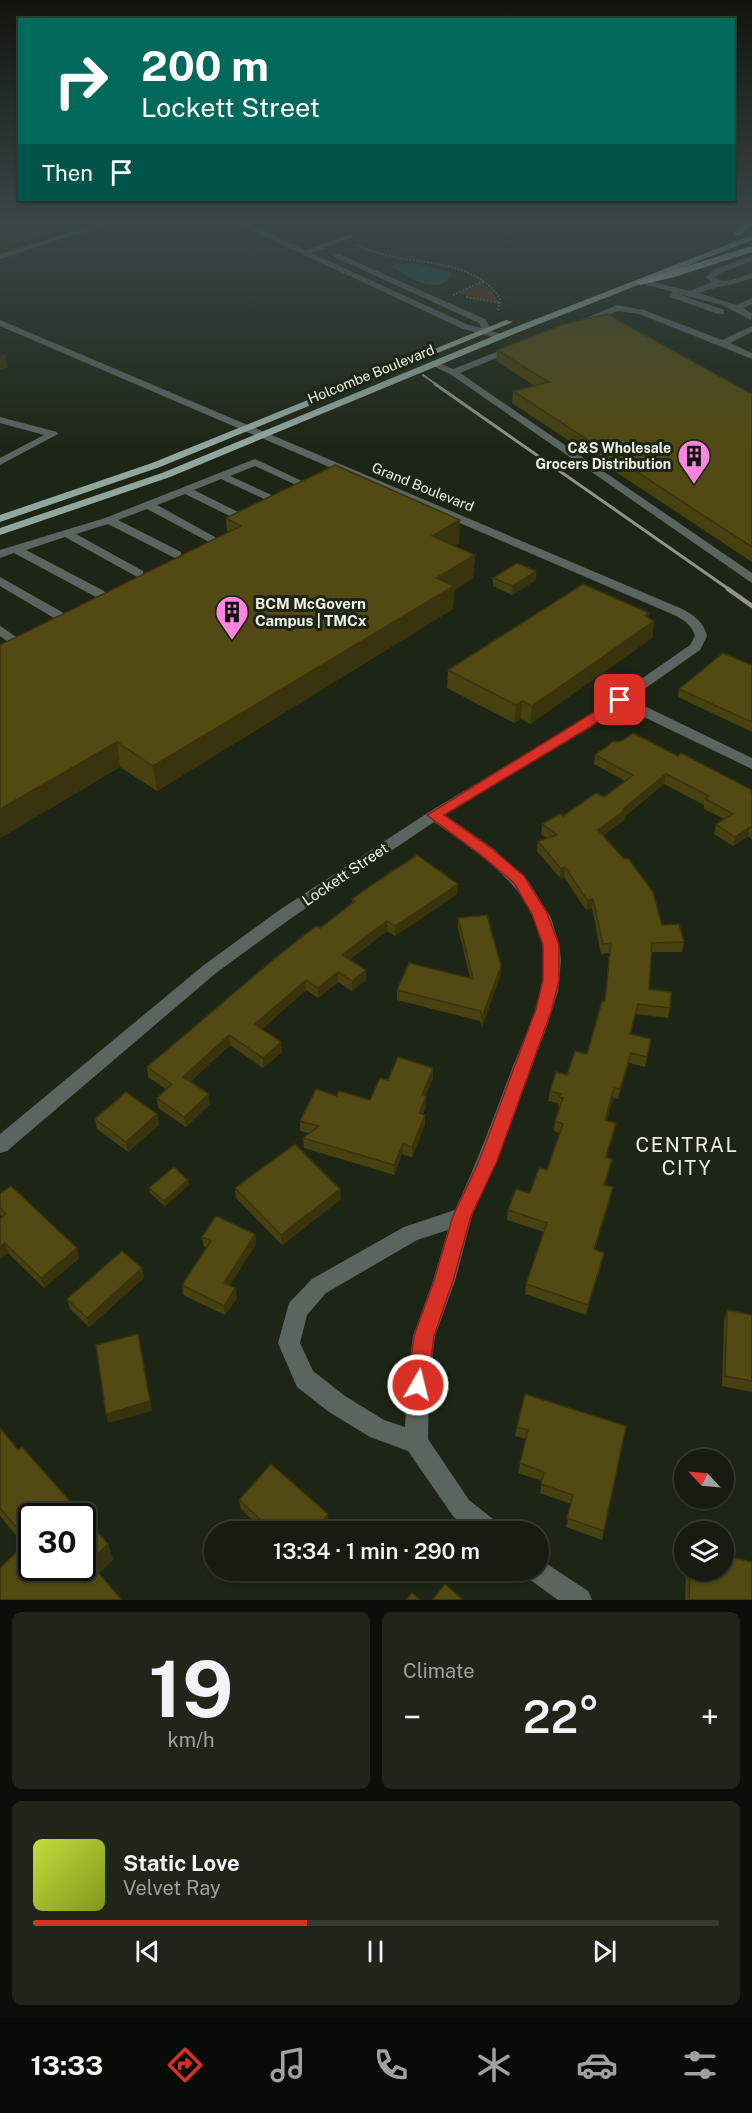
<!DOCTYPE html>
<meta charset="utf-8">
<style>
:root{--surface:#161c10;--page:#1f2519;--text:#f1f3f6;--muted:#9ea19f;--line:#353a30;--accent:#d93025}
body{margin:0;font-family:"Public Sans",sans-serif;background:var(--page);color:var(--text);height:100vh;display:flex;flex-direction:column;font-size:22px;white-space:nowrap}
*{box-sizing:border-box;margin:0}
p{font-size:20px;color:var(--muted)}
.icon{flex:none;width:33px;height:33px;fill:none;stroke:currentColor;stroke-width:2;stroke-linecap:round;stroke-linejoin:round}
.map{position:relative;height:1600px;overflow:hidden}
.drawer{display:flex;flex-direction:column;gap:12px;padding:12px;background:#0c0f09;flex:1}
.drawer>*{flex:none}
.hud{position:absolute;left:18px;top:18px;width:717px;height:183px;border-radius:0px;box-shadow:0 2px 4px #0004,0 0 0 2px var(--line);background:#00695c;color:#fff;overflow:hidden}
.needle{width:39px;rotate:296deg}
.controls{position:absolute;left:674px;top:1449px;display:grid;gap:12px}
.controls a{display:grid;place-items:center;width:60px;height:60px;border-radius:50%;background:var(--surface);box-shadow:0 2px 4px #0004,0 0 0 2px var(--line);font-size:30px}
.speed{position:absolute;left:18px;top:1503px;display:flex;gap:12px;font-size:30px;font-weight:700;text-align:center}
.speed>*{display:grid;place-content:center;width:78px;height:78px;border-radius:50%;background:var(--surface);box-shadow:0 2px 4px #0004,0 0 0 2px var(--line);line-height:1}
.speed .limit{border:3px solid #111;border-radius:9px;background:#fff;color:#111}
.pin{position:absolute;display:grid;place-items:center;width:51px;height:51px;color:#fff;margin:-26px;border-radius:12px;box-shadow:0 3px 9px #0006}
.me{position:absolute;width:66px;margin:-33px;rotate:8deg;stroke-linejoin:round;filter:drop-shadow(0 0 4px #0008)}
.turn{display:flex;align-items:center;gap:21px;height:126px;padding:0 24px;font-size:27px}
.turn .icon{width:78px;height:78px;stroke-width:2.5}
.turn b{display:block;font-size:42px;line-height:51px}
.then{display:flex;align-items:center;height:57px;padding:0 24px;background:#0003;gap:12px;font-size:22px}
.big{font-size:45px;font-weight:600;line-height:1.1}
.drawer .widget{flex:1;display:flex;flex-direction:column;justify-content:center;gap:9px;min-width:0;padding:0 21px;border-radius:9px;background:var(--page)}
.drawer .dial{align-items:center;gap:0}
.dial b{font-size:78px;line-height:1}
.song{display:flex;align-items:center;gap:18px}
.cover{width:72px;height:72px;border-radius:9px;background:linear-gradient(135deg,hsl(70 70% 55%),hsl(70 70% 35%))}
.played{height:6px;border-radius:3px;background:linear-gradient(90deg,var(--accent) 40%,var(--line) 40%)}
.keys{display:flex;justify-content:space-around;direction:ltr}
.heat{display:flex;justify-content:space-between;align-items:center;font-size:33px;direction:ltr}
.drawer .tiles{flex:1;display:grid;gap:12px;grid-template-columns:1fr 1fr}
.widget:last-child{grid-column:span 2}
.trip{position:absolute;left:204px;top:1521px;width:345px;height:60px;border-radius:30px;background:var(--surface);box-shadow:0 2px 4px #0004,0 0 0 2px var(--line);font-weight:600;line-height:60px;text-align:center}
.tabs{display:flex;height:96px;justify-content:space-around;align-items:center;background:#090b06;color:var(--muted)}
.tabs .icon{width:42px;height:42px}
.tabs .current{color:var(--accent)}
.tabs b{font-size:27px;color:var(--text)}
.map>svg:first-child{display:block}
.green{fill:#4e3515}
.water{fill:#165252}
.lines{fill:none;stroke-linecap:round;stroke-linejoin:round}
.path{stroke:#636b5d;stroke-width:2;stroke-dasharray:2 1.5;stroke-linecap:butt}
.minor{fill:#5b6560;fill-rule:evenodd}
.major{fill:#92a79c;fill-rule:evenodd}
.highway{fill:#a8c1b4;fill-rule:evenodd}
.rail-far2{stroke:#8e9588;stroke-width:2}
.rail-far1{stroke:#8e9588;stroke-width:3}
.rail{stroke:#8e9588;stroke-width:4.5}
.wall{fill:#47400f}
.shaded-wall{fill:#39340d}
.building{fill:#524a12;stroke:#39340d;stroke-width:1.5;fill-rule:evenodd}
.route{fill:#d93025;stroke:#8d1f18;stroke-width:1.5}
.labels{text-anchor:middle;dominant-baseline:central;stroke-width:6;stroke-linejoin:round;paint-order:stroke}
.far-street-label{font-size:14px;fill:#ecf2e7;stroke:#1d2616}
.far-poi-label{font-size:14px;font-weight:bold;fill:#ecf2e7;stroke:#1d2616;text-anchor:end}
.poi-label{font-size:15px;font-weight:bold;fill:#ecf2e7;stroke:#1d2616;text-anchor:start}
.street-label{font-size:15px;fill:#ecf2e7;stroke:#1d2616}
.near-neighbourhood-label{font-size:20px;letter-spacing:1.5px;fill:#ecf2e7;stroke:#1d2616}
</style>
<div class="map">
<svg width="752" height="1600" viewBox="0 0 752 1600">
<rect width="100%" height="100%" fill="#1d2616"/>
<path class="green" d="M483 283 493 292 498 302 475 299 459 293Z"/>
<path class="water" d="M397 264H419L453 273C440 298 409 278 393 267Z"/>
<g class="lines">
<g class="path">
<path d="M356 244C400 269 468 252 500 298L498 312"/>
<path d="M453 295 484 281"/>
<path d="M466 297 501 303"/>
</g>
<g class="minor">
<path d="M102 222H115L0 259V254Z"/>
<path d="M234 222H245L305 250 352 234V238L311 253 469 325 482 328 479 323 332 256 339 254 485 319 492 331 507 336 502 339 463 329Z"/>
<path d="M752 256V261L720 273 715 277C727 286 740 276 752 273V278C734 285 717 286 699 293L736 305 752 298V304L743 308 752 314 751 320 722 305 675 293 724 310V314H718L670 297 669 295 673 292 636 282 640 279 690 291 712 282 706 277 714 269Z"/>
<path d="M617 305 644 310 722 340 752 326V332L730 343 752 353V359L639 314 618 311 579 326 572 324Z"/>
<path d="M0 320 680 608C694 615 703 621 707 636L700 650 630 699 752 758V769L621 706 591 727 445 815 494 849 529 882 551 918 559 944 561 960 558 991 548 1023 504 1142 472 1216 455 1281 435 1336 429 1385 428 1439 469 1500 498 1523 501 1532H470L453 1516 408 1451 370 1437 329 1412 297 1387 278 1343 289 1303 312 1279 404 1227 455 1210C477 1163 495 1114 513 1066 523 1041 535 1016 541 989 558 905 494 864 434 822L290 919 216 973 7 1151 0 1153V1134L204 965 278 911 429 812 581 721 690 645 695 636C691 623 682 619 672 614L0 326ZM448 1230 433 1281 413 1336 407 1385 405 1427 384 1420 345 1396 313 1371 300 1343 307 1315 326 1293 417 1240Z"/>
<path d="M512 346 520 348 460 373 752 573V583L450 374 429 364 434 361 453 369Z"/>
<path d="M0 417 57 432 58 434 0 465V458L44 435 0 423Z"/>
<path d="M255 459 319 489 313 492 309 491 255 466 230 476 287 502V506H279L221 479 194 490 252 519V523H244L185 494 157 505 215 537V541L211 543 147 509 118 520 181 552V558L177 559 108 524 76 534 143 571V577L139 578 65 537 26 550 104 591 106 594 104 597H96L14 553 0 558V550L105 518Z"/>
<path d="M0 577 62 612 64 615 58 619 54 618 0 586Z"/>
<path d="M0 626 18 638 17 641H7L0 636Z"/>
<path d="M538 1558 588 1591 592 1600H558L529 1579 526 1570H538Z"/>
</g>
<g class="major">
<path d="M752 235V240L519 332 170 477 0 535V528L162 473 513 328Z"/>
<path d="M506 320 513 322 160 467 0 522V515L152 463Z"/>
</g>
<g class="highway">
<path d="M743 222 752 224 741 235H735V231Z"/>
<path d="M752 246V252L671 278 640 285 635 282Z"/>
</g>
<path class="rail-far2" d="M423 375 437 385"/>
<path class="rail-far1" d="M435 384 730 590"/>
<path class="rail" d="M728 589 752 606"/>
</g>
<g class="wall">
<path d="M497 350 752 394V562L512 403 513 391 535 386 496 361Z"/>
<path d="M226 518 459 543 454 546 475 555 473 578 454 590 453 609 157 791 120 767 0 838 227 533Z"/>
<path d="M493 578 536 580 512 595 493 586Z"/>
<path d="M648 618 654 621 652 638 530 724 521 719 514 723 447 688 448 670Z"/>
<path d="M752 665V732L678 697 679 689Z"/>
<path d="M617 742 678 756 752 790V840L748 836 733 846 714 834 716 824 724 819 704 809V805L664 784 625 816 624 820 603 835 662 925 684 942 682 952H651L649 989 670 1008 668 1018 636 1014 631 1034 651 1039 645 1067 629 1063 618 1099 613 1098 606 1120 616 1123 614 1133 607 1157 612 1159 610 1169 605 1185 611 1197 595 1250 604 1253 602 1262 586 1315 525 1294 526 1284 544 1232 507 1220 508 1210 530 1193 547 1170 560 1133 554 1131 555 1121 560 1107 558 1106V1103L548 1101 550 1091 567 1075 587 1054 605 1001 609 953 601 954 592 908 586 910 564 877 560 878 537 851 538 841 547 838 541 834 542 824 604 797 625 781 594 764 595 755Z"/>
<path d="M458 884 457 894 395 936 387 931 350 959 366 970V980L352 991 338 982 318 998 306 990 262 1029 282 1052 263 1068 230 1045 190 1081 210 1104 186 1127 158 1108 157 1098 166 1089 148 1077 147 1067 320 928 353 904 352 899Z"/>
<path d="M458 918 501 966 500 976 482 1027 480 1021 397 1000V990L470 978 458 928Z"/>
<path d="M433 1068V1078L425 1096 426 1106 423 1114 425 1115V1125L412 1157 402 1154 394 1175 304 1148 303 1138 309 1133 300 1131V1121L337 1096 370 1100 388 1080Z"/>
<path d="M157 1114 159 1125 128 1152 97 1129 95 1119Z"/>
<path d="M188 1180 189 1185 165 1206 150 1193 149 1188Z"/>
<path d="M235 1188 341 1199 282 1245 236 1198Z"/>
<path d="M0 1194 79 1258 44 1288 8 1253 0 1259 2 1217 0 1214Z"/>
<path d="M255 1234 256 1244 229 1286 235 1288 237 1298 225 1315 183 1295 182 1285 207 1248 204 1247 202 1237Z"/>
<path d="M142 1268 144 1278 89 1327 70 1309 67 1299Z"/>
<path d="M727 1310 752 1315V1392L722 1386 724 1320Z"/>
<path d="M626 1426 602 1540 566 1527 571 1504 540 1493 542 1481 518 1473 520 1463 526 1439 515 1436 517 1427Z"/>
<path d="M0 1428 113 1559 99 1573 24 1545 0 1516Z"/>
<path d="M239 1500 328 1514V1523L321 1532H265L241 1509Z"/>
<path d="M686 1570H723L752 1600H685Z"/>
</g>
<g class="shaded-wall">
<path d="M43 222H59L60 230 0 249V235Z"/>
<path d="M5 354 8 367 0 370V356Z"/>
<path d="M460 520 459 543 431 559 432 536Z"/>
<path d="M475 555 473 578 454 590 453 609 157 791 153 766 436 578Z"/>
<path d="M536 571V580L512 595 513 586Z"/>
<path d="M649 613 647 626 654 621 652 638 530 724 532 706Z"/>
<path d="M522 701 521 719 514 723 516 705Z"/>
<path d="M117 742 120 767 0 838V809Z"/>
<path d="M666 774 664 784 625 816 624 820 597 840 598 830Z"/>
<path d="M750 827 748 836 733 846 735 837Z"/>
<path d="M565 867 564 877 560 878 561 869Z"/>
<path d="M458 884 457 894 395 936V926Z"/>
<path d="M593 899 592 908 586 910 587 900Z"/>
<path d="M387 921V931L343 965 342 955Z"/>
<path d="M501 966 500 976 482 1027V1017Z"/>
<path d="M366 970V980L352 991V981Z"/>
<path d="M338 972V982L318 998V988Z"/>
<path d="M306 980V990L255 1034V1024Z"/>
<path d="M229 1035 230 1045 185 1087 183 1077Z"/>
<path d="M281 1042 282 1052 263 1068V1058Z"/>
<path d="M631 1053 629 1063 618 1099 620 1089Z"/>
<path d="M433 1068V1078L422 1105V1095Z"/>
<path d="M614 1088 613 1098 604 1130 605 1120Z"/>
<path d="M209 1094 210 1104 186 1127 184 1117Z"/>
<path d="M426 1096V1106L419 1123V1113Z"/>
<path d="M157 1114 159 1125 128 1152 126 1142Z"/>
<path d="M425 1115V1125L412 1157V1147Z"/>
<path d="M616 1123 614 1133 604 1167 606 1157Z"/>
<path d="M403 1144 402 1154 394 1175V1165Z"/>
<path d="M612 1159 610 1169 602 1194 604 1185Z"/>
<path d="M188 1180 189 1185 165 1206 164 1201Z"/>
<path d="M613 1187 611 1197 592 1259 594 1249Z"/>
<path d="M340 1189 341 1199 282 1245 281 1235Z"/>
<path d="M255 1234 256 1244 225 1293 224 1283Z"/>
<path d="M5 1243 8 1253 0 1259V1247Z"/>
<path d="M77 1248 79 1258 44 1288 41 1278Z"/>
<path d="M604 1253 602 1262 586 1315 588 1305Z"/>
<path d="M142 1268 144 1278 89 1327 87 1318Z"/>
<path d="M235 1288 237 1298 225 1315 224 1306Z"/>
<path d="M140 1344 152 1411 108 1423 106 1414Z"/>
<path d="M328 1514V1523L321 1532H314Z"/>
<path d="M108 1544 113 1559 94 1578 89 1562Z"/>
</g>
<g class="building">
<path d="M0 222H43L0 235Z"/>
<path d="M607 314 752 394V547L513 391 549 382 497 350 564 324Z"/>
<path d="M335 465 460 520 432 536 475 555 436 578 454 586 153 766 117 742 0 809V645L241 526 226 518Z"/>
<path d="M517 563 536 571 513 586 493 578Z"/>
<path d="M583 584 649 613 645 616 654 621 532 706 522 701 516 705 448 670Z"/>
<path d="M723 653 752 665V722L679 689Z"/>
<path d="M633 733 678 756 681 753 752 790 751 792H752V828L750 827 735 837 716 824 733 814 706 799 709 796 666 774 623 809 625 810 598 830 624 859 628 858 653 892 662 925 679 924 684 942 652 943 649 989 671 992 670 1008 638 1004 630 1034 651 1039 647 1057 631 1053 620 1089 614 1088 605 1120 616 1123 606 1157 612 1159 604 1185 613 1187 594 1249 604 1253 588 1305 526 1284 547 1223 508 1210 516 1189 530 1193 539 1168 547 1170 563 1124 555 1121 563 1098 559 1097 561 1094 550 1091 556 1072 567 1075 575 1051 587 1054 602 1001H605L611 943 603 944 593 899 587 900 565 867 561 869 538 841 557 835 542 824 560 814 563 816 596 793 604 797 633 775 595 755 614 741 617 742 623 740Z"/>
<path d="M417 855 458 884 395 926 387 921 342 955 366 970 352 981 338 972 318 988 306 980 255 1024 281 1042 263 1058 229 1035 183 1077 209 1094 184 1117 157 1098 172 1084 147 1067 274 959 316 926 320 928 355 901 352 899 379 880Z"/>
<path d="M487 915 501 966 482 1017 481 1011 397 990 409 963 473 979 458 918Z"/>
<path d="M398 1057 433 1068 422 1095 426 1096 419 1113 425 1115 412 1147 403 1144 394 1165 303 1138 319 1126 300 1121 316 1089 337 1096 339 1091 370 1100 380 1078 388 1080Z"/>
<path d="M126 1092 157 1114 126 1142 95 1119Z"/>
<path d="M295 1144 340 1189 281 1235 235 1188Z"/>
<path d="M174 1167 188 1180 164 1201 149 1188Z"/>
<path d="M11 1186 77 1248 41 1278 5 1243 0 1247V1219L6 1214 0 1207V1194Z"/>
<path d="M216 1216 255 1234 224 1283 235 1288 224 1306 182 1285 211 1241 202 1237Z"/>
<path d="M122 1251 142 1268 87 1318 67 1299Z"/>
<path d="M727 1310 752 1315V1381L725 1376Z"/>
<path d="M138 1334 150 1401 106 1414 96 1345Z"/>
<path d="M525 1394 626 1426 604 1531 567 1518 573 1495 541 1484 544 1472 520 1463 528 1430 517 1427Z"/>
<path d="M0 1428 18 1450 22 1447 108 1544 89 1562 122 1600H0V1568L28 1541 0 1508ZM32 1516H82V1568H32Z"/>
<path d="M271 1464 328 1514 314 1532H274L239 1500Z"/>
<path d="M723 1555 752 1562V1600H689L690 1570H723Z"/>
<path d="M445 1584 463 1600H432Z"/>
<path d="M412 1593 420 1600H406Z"/>
</g>
<linearGradient id="sky" x2="0" y2="1"><stop stop-color="#10150c"/><stop offset="0.5" stop-color="#3a4747"/><stop offset="1" stop-color="#3a4747" stop-opacity="0"/></linearGradient>
<rect width="752" height="446" fill="url(#sky)"/>
<path class="route" d="M620 696 624 697 626 700 624 703 590 727 444 815 491 848 524 876 547 913 559 945V980L552 1009 497 1161 471 1216 453 1281 434 1336 428 1385 425 1392 418 1395 411 1392 408 1385 414 1336 434 1281 453 1216 479 1161 536 1009 543 980V945L532 914 514 883 481 855 427 815Z"/>
<defs>
<g id="building-pin" transform="scale(1.725)"><path d="M0 17L-7.5 6A9.5 9.5 0 1 1 7.5 6Z" fill="#ff85df" stroke="#1d2616"/><path d="M-4-6H4V6H1V3H-1V6H-4ZM-2.5-4.3h1.7v1.8h-1.7ZM.8-4.3h1.7v1.8H.8ZM-2.5-1h1.7V.8h-1.7ZM.8-1h1.7V.8H.8Z" fill="#111"/></g>
</defs>
<g fill-rule="evenodd">
<use href="#building-pin" x="694" y="456"/>
<use href="#building-pin" x="232" y="612"/>
</g>
<g class="labels">
<g class="far-street-label">
<text transform="translate(371 374) rotate(-22)">Holcombe Boulevard</text>
<text transform="translate(423 487) rotate(22)">Grand Boulevard</text>
</g>
<g class="far-poi-label">
<text x="671" y="448">C&amp;S Wholesale<tspan x="671" dy="16">Grocers Distribution</tspan></text>
</g>
<g class="poi-label">
<text x="255" y="603">BCM McGovern<tspan x="255" dy="17">Campus | TMCx</tspan></text>
</g>
<g class="street-label">
<text transform="translate(345 874) rotate(-34)">Lockett Street</text>
</g>
<g class="near-neighbourhood-label">
<text x="687" y="1145">CENTRAL<tspan x="687" dy="23">CITY</tspan></text>
</g>
</g>
</svg>
<div class="controls">
<a><svg class="needle" viewBox="-14 -14 28 28"><path d="M0-13l5 13h-10z" fill="#e53935"/><path d="M0 13l5-13h-10z" fill="#9ea19f"/></svg></a>
<a><svg class="icon" aria-label="layers" viewBox="0 0 24 24"><path d="M12 4l9 5-9 5-9-5zM3 14l9 5 9-5"/></svg></a>
</div>
<div class="speed"><div class="limit">30</div></div>
<div class="pin" style="left:620px;top:700px;background:#d93025"><svg class="icon" aria-label="arrive" viewBox="0 0 24 24"><path d="M6 21V4h12l-3 4 3 4H6"/></svg></div>
<svg class="me" style="left:418px;top:1385px" viewBox="-20 -20 40 40"><circle r="17" fill="#d93025" stroke="#fff" stroke-width="3"/><path d="M0-11L8 9 0 5-8 9z" fill="#fff"/></svg>
<div class="trip">13:34 · 1 min · 290 m</div>
<div class="hud">
<div class="turn"><svg class="icon" aria-label="right" viewBox="0 0 24 24"><path d="M7 20v-9h11M14 6l5 5-5 5"/></svg><div><b>200 m</b>Lockett Street</div></div>
<div class="then">Then<svg class="icon" aria-label="arrive" viewBox="0 0 24 24"><path d="M6 21V4h12l-3 4 3 4H6"/></svg></div>
</div>
</div>
<section class="drawer">
<div class="tiles">
<div class="widget dial"><b>19</b><p>km/h</p></div>
<div class="widget"><p>Climate</p>
<div class="heat"><a>−</a><b class="big">22°</b><a>+</a></div>
</div>
<div class="widget">
<div class="song"><i class="cover"></i><div><b>Static Love</b><p>Velvet Ray</p></div></div>
<div class="played"></div>
<div class="keys"><svg class="icon" aria-label="previous" viewBox="0 0 24 24"><path d="M18 5L8 12l10 7zM5 5v14"/></svg><svg class="icon" aria-label="pause" viewBox="0 0 24 24"><path d="M8 5v14M16 5v14"/></svg><svg class="icon" aria-label="next" viewBox="0 0 24 24"><path d="M6 5l10 7-10 7zM19 5v14"/></svg></div>
</div>
</div>
</section>
<nav class="tabs">
<b>13:33</b>
<svg class="icon current" aria-label="directions" viewBox="0 0 24 24"><path d="M12 3l9 9-9 9-9-9zM9 14v-3h6M13 9l2 2-2 2"/></svg>
<svg class="icon" aria-label="music" viewBox="0 0 24 24"><path d="M9 18V5l10-2v13"/><circle cx="6" cy="18" r="3"/><circle cx="16" cy="16" r="3"/></svg>
<svg class="icon" aria-label="phone" viewBox="0 0 24 24"><path d="M5 4h4l2 5-3 2q2 4 5 5l2-3 5 2v4C11 20 4 13 5 4z"/></svg>
<svg class="icon" aria-label="climate" viewBox="0 0 24 24"><path d="M12 3v18M4 7l16 10M4 17L20 7"/></svg>
<svg class="icon" aria-label="car" viewBox="0 0 24 24"><path d="M5 17H2v-5l4-1 3-4h7l3 4 3 1v5h-3M9 17h6M6 11h13"/><circle cx="7" cy="17" r="2"/><circle cx="17" cy="17" r="2"/></svg>
<svg class="icon" aria-label="filters" viewBox="0 0 24 24"><path d="M4 7h16M4 17h16"/><circle cx="9" cy="7" r="2"/><circle cx="15" cy="17" r="2"/></svg>
</nav>
